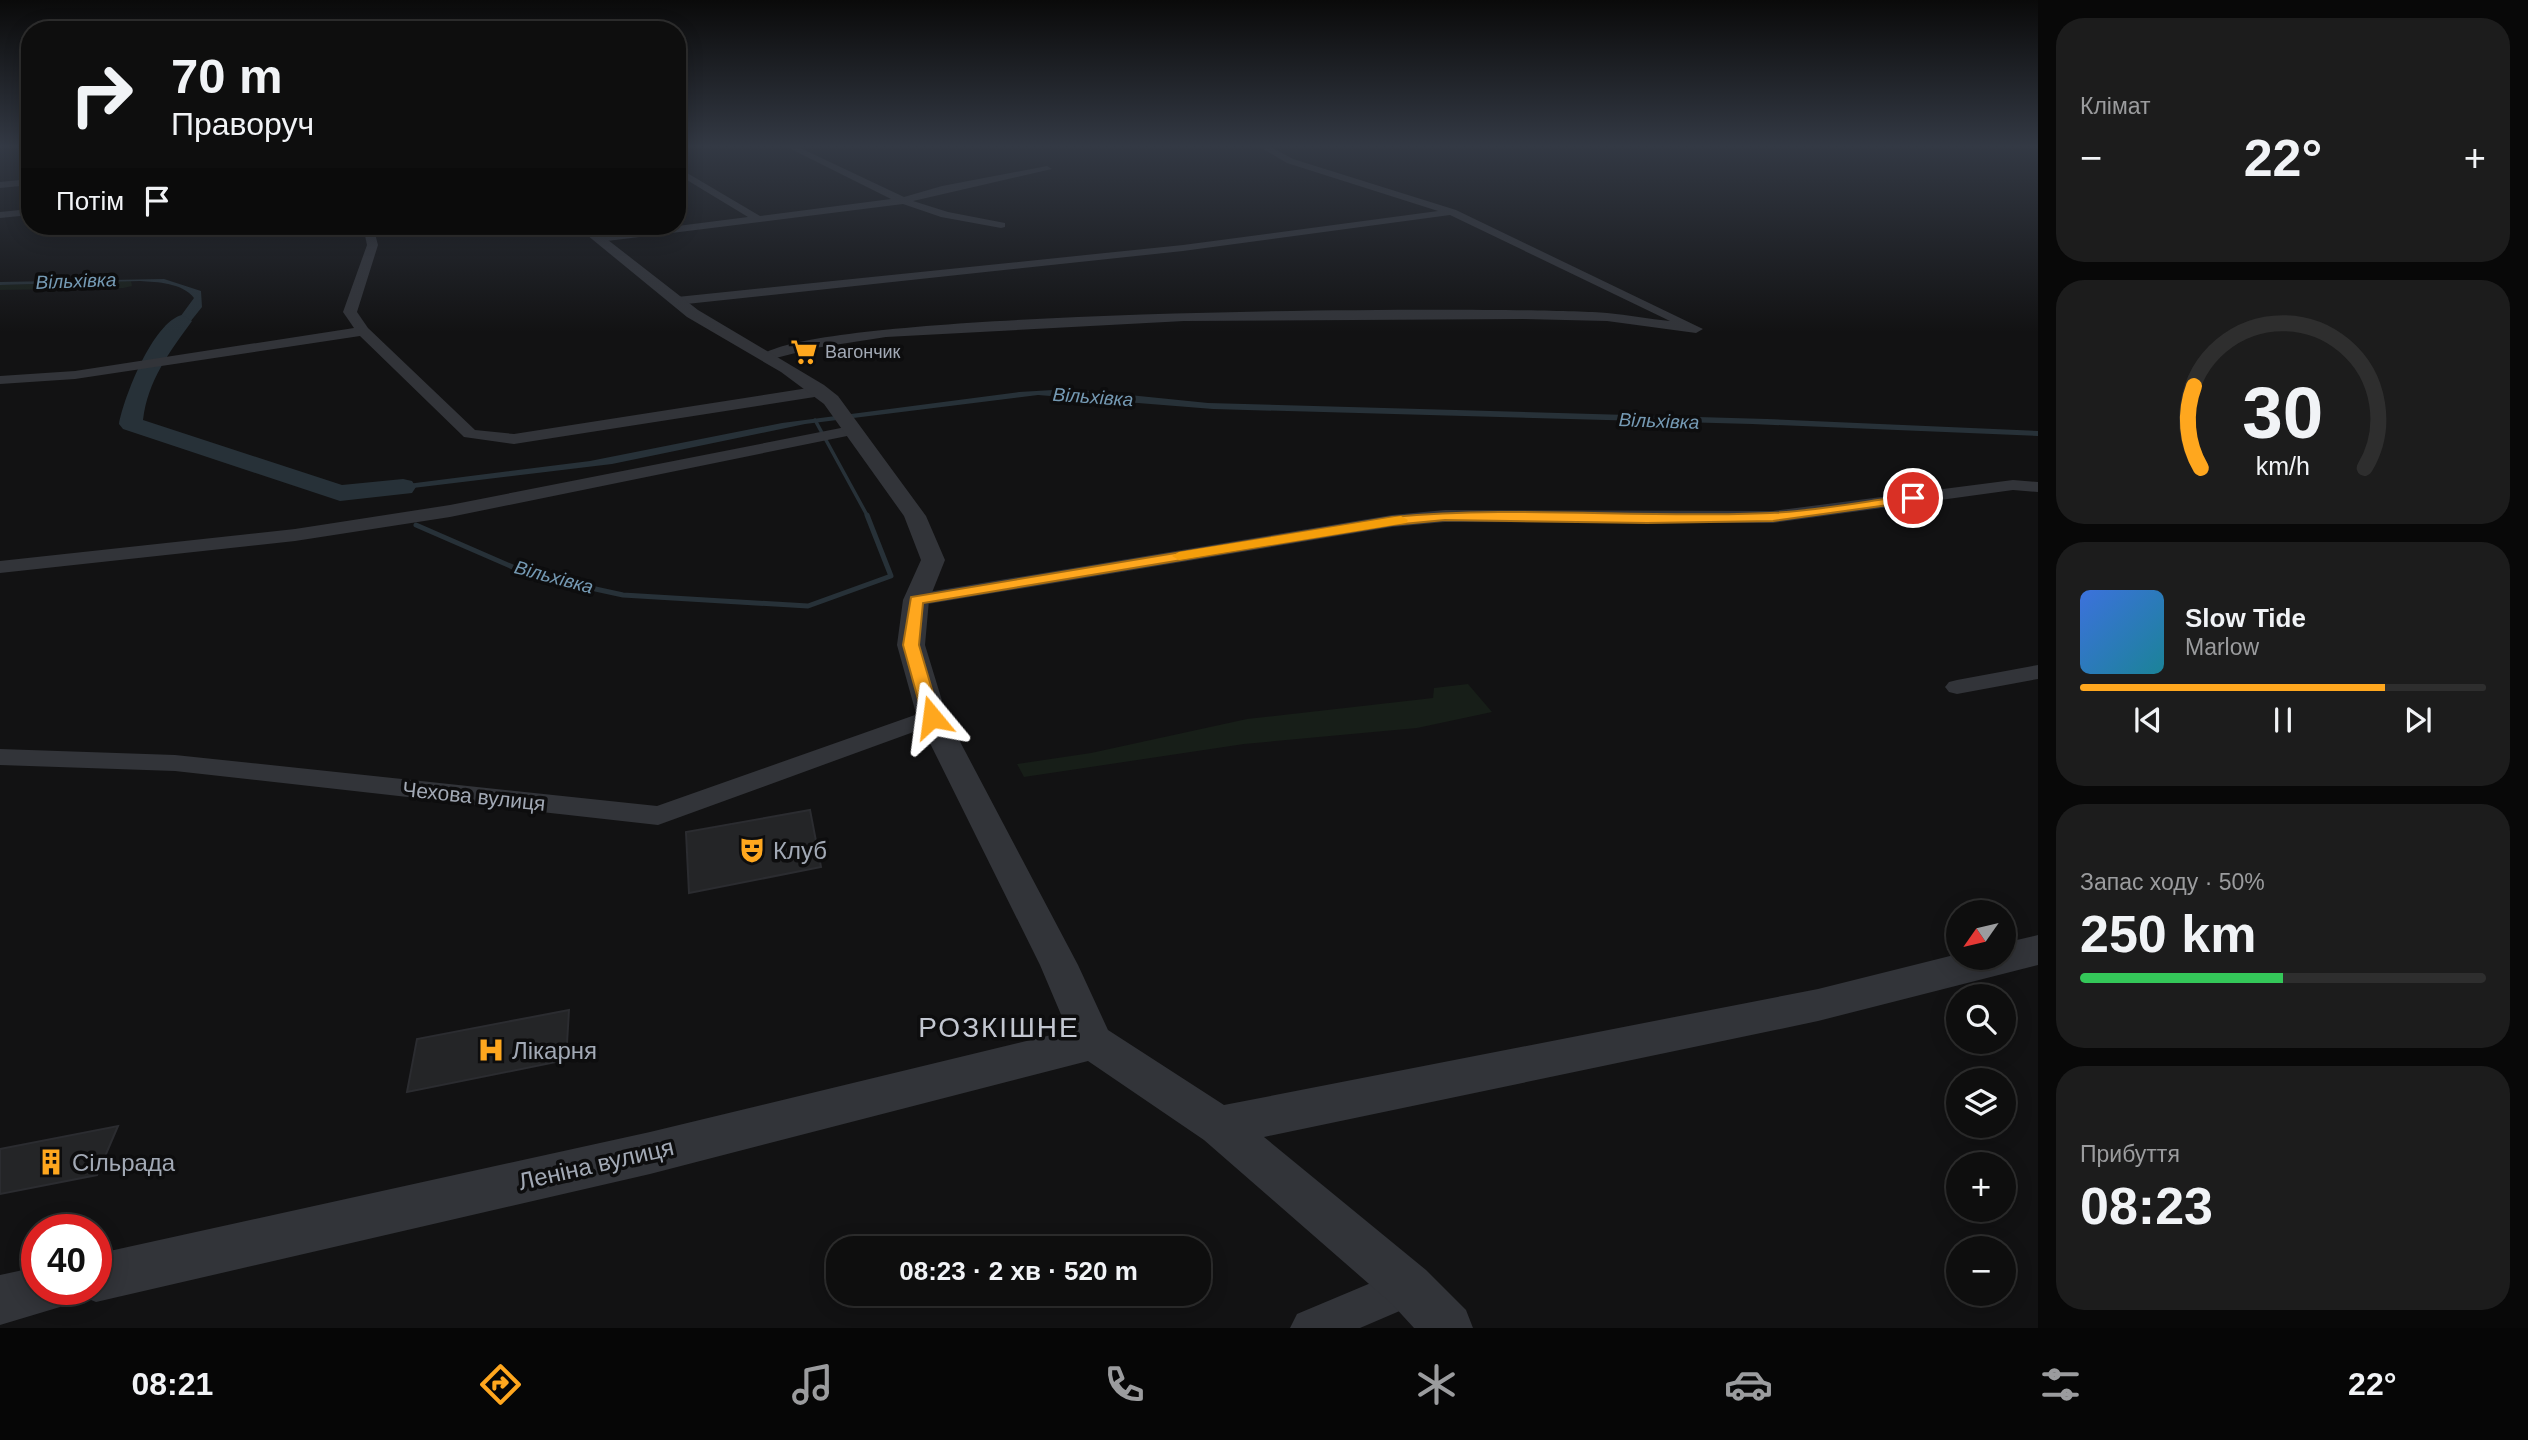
<!DOCTYPE html>
<html lang="uk">
<meta charset="utf-8">
<style>
:root{--surface:#0e0e0e;--page:#1c1c1c;--text:#f1f3f6;--muted:#9b9c9e;--line:#2e2e2e;--accent:#ffa71e}
body{margin:0;font-family:Helvetica,sans-serif;background:var(--page);color:var(--text);height:100vh;display:flex;flex-direction:column;font-size:26px;white-space:nowrap}
*{box-sizing:border-box;margin:0}
p{font-size:23px;color:var(--muted)}
.icon{flex:none;width:38px;height:38px;fill:none;stroke:currentColor;stroke-width:2;stroke-linecap:round;stroke-linejoin:round}
.map{position:relative;flex:1;overflow:hidden}
.details{display:flex;flex-direction:column;gap:18px;padding:18px;background:#080808;width:490px}
.details>*{flex:none}
.guide{position:absolute;left:21px;top:21px;width:665px;height:214px;border-radius:28px;box-shadow:0 4px 18px #0003,0 0 0 2px var(--line);background:#0e0e0e;color:var(--text);overflow:hidden}
.needle{width:46px;rotate:236deg}
.tools{position:absolute;left:1946px;top:900px;display:grid;gap:14px}
.tools a{display:grid;place-items:center;width:70px;height:70px;border-radius:50%;background:var(--surface);box-shadow:0 4px 18px #0003,0 0 0 2px var(--line);font-size:35px}
.speed{position:absolute;left:21px;top:1214px;display:flex;gap:14px;font-size:35px;font-weight:700;text-align:center}
.speed>*{display:grid;place-content:center;width:91px;height:91px;border-radius:50%;background:var(--surface);box-shadow:0 4px 18px #0003,0 0 0 2px var(--line);line-height:1}
.speed .limit{border:10px solid #d22;background:#fff;color:#111}
.pin{position:absolute;display:grid;place-items:center;width:60px;height:60px;color:#fff;margin:-30px;border:4px solid #fff;border-radius:50%;box-shadow:0 2px 7px #0007}
.me{position:absolute;width:77px;margin:-38px;rotate:344deg;stroke-linejoin:round;filter:drop-shadow(0 0 5px #0008)}
.turn{display:flex;align-items:center;gap:24px;height:147px;padding:0 35px;font-size:32px}
.turn .icon{width:91px;height:91px;stroke-width:2.5}
.turn b{display:block;font-size:49px;line-height:60px}
.then{display:flex;align-items:center;height:66px;padding:0 35px;background:#0003;gap:14px;font-size:26px}
.big{font-size:52px;font-weight:600;line-height:1.1}
.details .widget{flex:1;display:flex;flex-direction:column;justify-content:center;gap:10px;min-width:0;padding:0 24px;border-radius:28px;background:var(--page)}
.details .dial{align-items:center;gap:0}
.dial svg{height:182px;overflow:visible;fill:none;stroke:var(--line);stroke-width:7;stroke-linecap:round;text-anchor:middle}
.dial text{fill:var(--text);stroke:none}
.song{display:flex;align-items:center;gap:21px}
.cover{width:84px;height:84px;border-radius:10px;background:linear-gradient(135deg,hsl(220 70% 55%),hsl(190 70% 35%))}
.played{height:7px;border-radius:4px;background:linear-gradient(90deg,var(--accent) 75%,var(--line) 75%)}
.keys{display:flex;justify-content:space-around;direction:ltr}
.heat{display:flex;justify-content:space-between;align-items:center;font-size:38px;direction:ltr}
.charge{height:10px;border-radius:5px;background:linear-gradient(90deg,#34c759 50%,var(--line) 0)}
.trip{position:absolute;left:826px;top:1236px;width:385px;height:70px;border-radius:28px;background:var(--surface);box-shadow:0 4px 18px #0003,0 0 0 2px var(--line);font-weight:600;line-height:70px;text-align:center}
.tabs{display:flex;height:112px;justify-content:space-around;align-items:center;background:#060606;color:var(--muted)}
.tabs .icon{width:49px;height:49px}
.tabs .current{color:var(--accent)}
.tabs b{font-size:32px;color:var(--text)}
main{display:flex;flex:1;min-height:0}
.map>svg:first-child{display:block}
.green{fill:#171e18}
.water{fill:#273138}
.lines{fill:none;stroke-linecap:round;stroke-linejoin:round}
.stream-far1{stroke:#273138;stroke-width:3.5}
.stream{stroke:#273138;stroke-width:5}
.river{fill:#273138;fill-rule:evenodd}
.building{fill:#242527;stroke:#2b2c30;stroke-width:2}
.minor{fill:#323439;fill-rule:evenodd}
.tertiary{fill:#323439;fill-rule:evenodd}
.route{fill:#ffa71e;stroke:#a66d14;stroke-width:2}
.slow{fill:#f59e0b}
.labels{text-anchor:middle;dominant-baseline:central;stroke-width:7;stroke-linejoin:round;paint-order:stroke}
.far-poi-label{font-size:18px;fill:#a2a9b5;stroke:#0d0d0e;text-anchor:start}
.far-water-label{font-size:19px;font-style:italic;fill:#759ab4;stroke:#0d0d0e}
.street-label{font-size:21px;fill:#a2a9b5;stroke:#0d0d0e}
.near-poi-label{font-size:24px;fill:#a2a9b5;stroke:#0d0d0e;text-anchor:start}
.near-street-label{font-size:24px;fill:#a2a9b5;stroke:#0d0d0e}
.near-quarter-label{font-size:28px;letter-spacing:2px;fill:#c3c7d1;stroke:#0d0d0e}
</style>
<main>
<div class="map">
<svg width="2038" height="1328" viewBox="0 0 2038 1328">
<rect width="100%" height="100%" fill="#121213"/>
<g class="green">
<path d="M131 281 132 286 123 288 0 290V285Z"/>
<path d="M1468 684 1492 712 1417 728 1244 744 1024 777 1017 764 1091 753 1247 719 1433 698 1434 688Z"/>
</g>
<g class="water">
<path d="M164 279 201 291 202 307 162 357 150 358 194 298C183 283 157 282 140 281L0 285V282Z"/>
<path d="M1070 389 1208 403 1767 419 2038 431V436L1752 424 1213 409 1038 395 805 424 612 464 355 495 360 490 590 461 782 423 1019 392Z"/>
</g>
<g class="lines">
<path class="stream-far1" d="M815 420 868 517"/>
<path class="stream" d="M416 525 531 575 623 595 808 606 891 576 867 515"/>
<path class="river" d="M182 315 192 321C169 353 148 380 143 420L342 485 403 479 412 481 416 487 412 493 340 501 123 429 119 424C124 397 153 322 182 315Z"/>
</g>
<g class="building">
<path d="M810 810 821 867 689 893 686 832Z"/>
<path d="M569 1010 566 1060 407 1092 417 1039Z"/>
<path d="M118 1126 97 1175 0 1194V1149Z"/>
</g>
<g class="lines">
<g class="minor">
<path d="M785 146H796L904 197 942 186 1047 166 1052 169 913 201 948 212 1005 223V227L1001 228 941 217 903 204 599 242 593 239 599 236 748 217 677 174V167L760 216 891 199Z"/>
<path d="M1258 146H1269L1293 159 1456 210 1703 329 1696 333 1607 321 1524 319 1184 321 886 337 815 348 768 360 761 356C810 309 1503 305 1607 313 1628 315 1649 319 1670 321L1450 215 1183 251 677 305 671 301 677 297 1183 245 1438 211 1287 163Z"/>
<path d="M30 179V185L0 188V182Z"/>
<path d="M30 209V215L0 218V212Z"/>
<path d="M363 226H373L378 245 357 312 368 328 475 430 514 434 821 386 829 391 821 396 514 444 464 437 360 336 75 379 0 384V376L75 371 354 328 343 312 367 245Z"/>
<path d="M851 426 857 428V434L450 517 295 541 0 573V561L295 529 450 505Z"/>
<path d="M2013 480 2038 482V492L2013 490 1773 523 1445 522 1392 527 916 606 906 600 916 594 1392 515 1445 510 1773 511Z"/>
<path d="M2038 665V679L1957 694 1949 692 1945 687 1949 682 1957 680Z"/>
<path d="M932 709 941 712 944 717 941 722 658 825 175 771 0 765V749L175 755 657 806Z"/>
<path d="M1409 1267 1423 1273 1429 1287 1423 1301 1360 1328H1290L1297 1314Z"/>
</g>
<g class="tertiary">
<path d="M576 226H590L698 310 824 385 838 396 926 516 945 560 929 600 925 645 947 717 1078 965 1108 1030 1224 1105 1818 989 1958 954V957H2004V943L2038 935V965L1818 1021 1264 1137 1426 1270 1466 1310 1473 1328H1414L1392 1304 1204 1140 1088 1061 650 1174 96 1302 79 1295 76 1290H96V1254L650 1132 1068 1031 1040 965 917 717 897 645 903 600 921 560 904 516 824 404 781 372 687 317Z"/>
<path d="M37 1267V1290H67L60 1307 0 1325V1275Z"/>
</g>
</g>
<linearGradient id="sky" x2="0" y2="1"><stop stop-color="#0a0a0a"/><stop offset="0.44" stop-color="#333944"/><stop offset="1" stop-color="#333944" stop-opacity="0"/></linearGradient>
<rect width="2038" height="332" fill="url(#sky)"/>
<path class="route" d="M1913 495 1919 498 1917 501 1773 521 1647 523 1445 520 1392 525 923 603 919 645 940 717 932 722 923 717 903 645 911 597 1392 517C1518 505 1645 519 1770 513 1818 511 1866 501 1913 495Z"/>
<path class="slow" d="M1401 516 1408 520 1406 523 1179 560 1172 556 1179 552Z"/>
<defs>
<g id="supermarket-bare" transform="scale(2.1)"><path d="M-6-5.5h2.5l.6 2H6L4.5 2H-2.5L-4.4-4H-6ZM-1.5 3.2a1.3 1.3 0 1 0 .1 0ZM3 3.2a1.3 1.3 0 1 0 .1 0Z" fill="#ffa71e" stroke="#0d0d0e" stroke-width="2.5" paint-order="stroke"/></g>
<g id="theatre-bare" transform="scale(2.1)"><path d="M-5-5.5Q0-4 5-5.5V0Q5 5 0 6Q-5 5-5 0ZM-3.3-2.5H-1v1.5H-3.3ZM1-2.5H3.3v1.5H1ZM-2.8 1Q0 5.5 2.8 1Z" fill="#ffa71e" stroke="#0d0d0e" stroke-width="2.5" paint-order="stroke"/></g>
<g id="hospital-bare" transform="scale(2.1)"><path d="M-5-5h3v3.5h4V-5h3V5h-3V1.5h-4V5h-3Z" fill="#ffa71e" stroke="#0d0d0e" stroke-width="2.5" paint-order="stroke"/></g>
<g id="building-bare" transform="scale(2.1)"><path d="M-4-6H4V6H1V3H-1V6H-4ZM-2.5-4.3h1.7v1.8h-1.7ZM.8-4.3h1.7v1.8H.8ZM-2.5-1h1.7V.8h-1.7ZM.8-1h1.7V.8H.8Z" fill="#ffa71e" stroke="#0d0d0e" stroke-width="2.5" paint-order="stroke"/></g>
</defs>
<g fill-rule="evenodd">
<use href="#supermarket-bare" x="804" y="352"/>
<use href="#theatre-bare" x="752" y="850"/>
<use href="#hospital-bare" x="491" y="1050"/>
<use href="#building-bare" x="51" y="1162"/>
</g>
<g class="labels">
<g class="far-poi-label">
<text x="825" y="352">Вагончик</text>
</g>
<g class="far-water-label">
<text transform="translate(76 281) rotate(-2)">Вільхівка</text>
<text transform="translate(1093 397) rotate(4)">Вільхівка</text>
<text transform="translate(1659 421) rotate(2)">Вільхівка</text>
<text transform="translate(554 577) rotate(15)">Вільхівка</text>
</g>
<g class="street-label">
<text transform="translate(474 796) rotate(6)">Чехова вулиця</text>
</g>
<g class="near-poi-label">
<text x="773" y="850">Клуб</text>
<text x="512" y="1050">Лікарня</text>
<text x="72" y="1162">Сільрада</text>
</g>
<g class="near-street-label">
<text transform="translate(596 1164) rotate(-13)">Леніна вулиця</text>
</g>
<g class="near-quarter-label">
<text x="999" y="1027">РОЗКІШНЕ</text>
</g>
</g>
</svg>
<div class="tools">
<a><svg class="needle" viewBox="-14 -14 28 28"><path d="M0-13l5 13h-10z" fill="#e53935"/><path d="M0 13l5-13h-10z" fill="#9b9c9e"/></svg></a>
<a><svg class="icon" aria-label="search" viewBox="0 0 24 24"><circle cx="10" cy="10" r="6"/><path d="M15 15l6 6"/></svg></a>
<a><svg class="icon" aria-label="layers" viewBox="0 0 24 24"><path d="M12 4l9 5-9 5-9-5zM3 14l9 5 9-5"/></svg></a>
<a>+</a>
<a>−</a>
</div>
<div class="speed"><div class="limit">40</div></div>
<div class="pin" style="left:1913px;top:498px;background:#d93025"><svg class="icon" aria-label="arrive" viewBox="0 0 24 24"><path d="M6 21V4h12l-3 4 3 4H6"/></svg></div>
<svg class="me" style="left:932px;top:717px" viewBox="-20 -20 40 40"><path d="M0-17L14 15 0 8-14 15z" fill="#ffa71e" stroke="#fff" stroke-width="4"/></svg>
<div class="trip">08:23 · 2 хв · 520 m</div>
<div class="guide">
<div class="turn"><svg class="icon" aria-label="right" viewBox="0 0 24 24"><path d="M7 20v-9h11M14 6l5 5-5 5"/></svg><div><b>70 m</b>Праворуч</div></div>
<div class="then">Потім<svg class="icon" aria-label="arrive" viewBox="0 0 24 24"><path d="M6 21V4h12l-3 4 3 4H6"/></svg></div>
</div>
</div>
<section class="details">
<div class="widget"><p>Клімат</p>
<div class="heat"><a>−</a><b class="big">22°</b><a>+</a></div>
</div>
<div class="widget dial"><svg viewBox="0 0 100 80">
<path d="M14 69A42 42 0 1 1 86 69"/>
<path d="M14 69A42 42 0 0 1 11 33" stroke="#ffa71e"/>
<text x="50" y="56" font-size="32" font-weight="700">30</text>
<text x="50" y="72" font-size="11">km/h</text>
</svg></div>
<div class="widget">
<div class="song"><i class="cover"></i><div><b>Slow Tide</b><p>Marlow</p></div></div>
<div class="played"></div>
<div class="keys"><svg class="icon" aria-label="previous" viewBox="0 0 24 24"><path d="M18 5L8 12l10 7zM5 5v14"/></svg><svg class="icon" aria-label="pause" viewBox="0 0 24 24"><path d="M8 5v14M16 5v14"/></svg><svg class="icon" aria-label="next" viewBox="0 0 24 24"><path d="M6 5l10 7-10 7zM19 5v14"/></svg></div>
</div>
<div class="widget"><p>Запас ходу · 50%</p><b class="big">250 km</b><div class="charge"></div></div>
<div class="widget"><p>Прибуття</p><b class="big">08:23</b></div>
</section>
</main>
<nav class="tabs">
<b>08:21</b>
<svg class="icon current" aria-label="directions" viewBox="0 0 24 24"><path d="M12 3l9 9-9 9-9-9zM9 14v-3h6M13 9l2 2-2 2"/></svg>
<svg class="icon" aria-label="music" viewBox="0 0 24 24"><path d="M9 18V5l10-2v13"/><circle cx="6" cy="18" r="3"/><circle cx="16" cy="16" r="3"/></svg>
<svg class="icon" aria-label="phone" viewBox="0 0 24 24"><path d="M5 4h4l2 5-3 2q2 4 5 5l2-3 5 2v4C11 20 4 13 5 4z"/></svg>
<svg class="icon" aria-label="climate" viewBox="0 0 24 24"><path d="M12 3v18M4 7l16 10M4 17L20 7"/></svg>
<svg class="icon" aria-label="car" viewBox="0 0 24 24"><path d="M5 17H2v-5l4-1 3-4h7l3 4 3 1v5h-3M9 17h6M6 11h13"/><circle cx="7" cy="17" r="2"/><circle cx="17" cy="17" r="2"/></svg>
<svg class="icon" aria-label="filters" viewBox="0 0 24 24"><path d="M4 7h16M4 17h16"/><circle cx="9" cy="7" r="2"/><circle cx="15" cy="17" r="2"/></svg>
<b>22°</b>
</nav>
